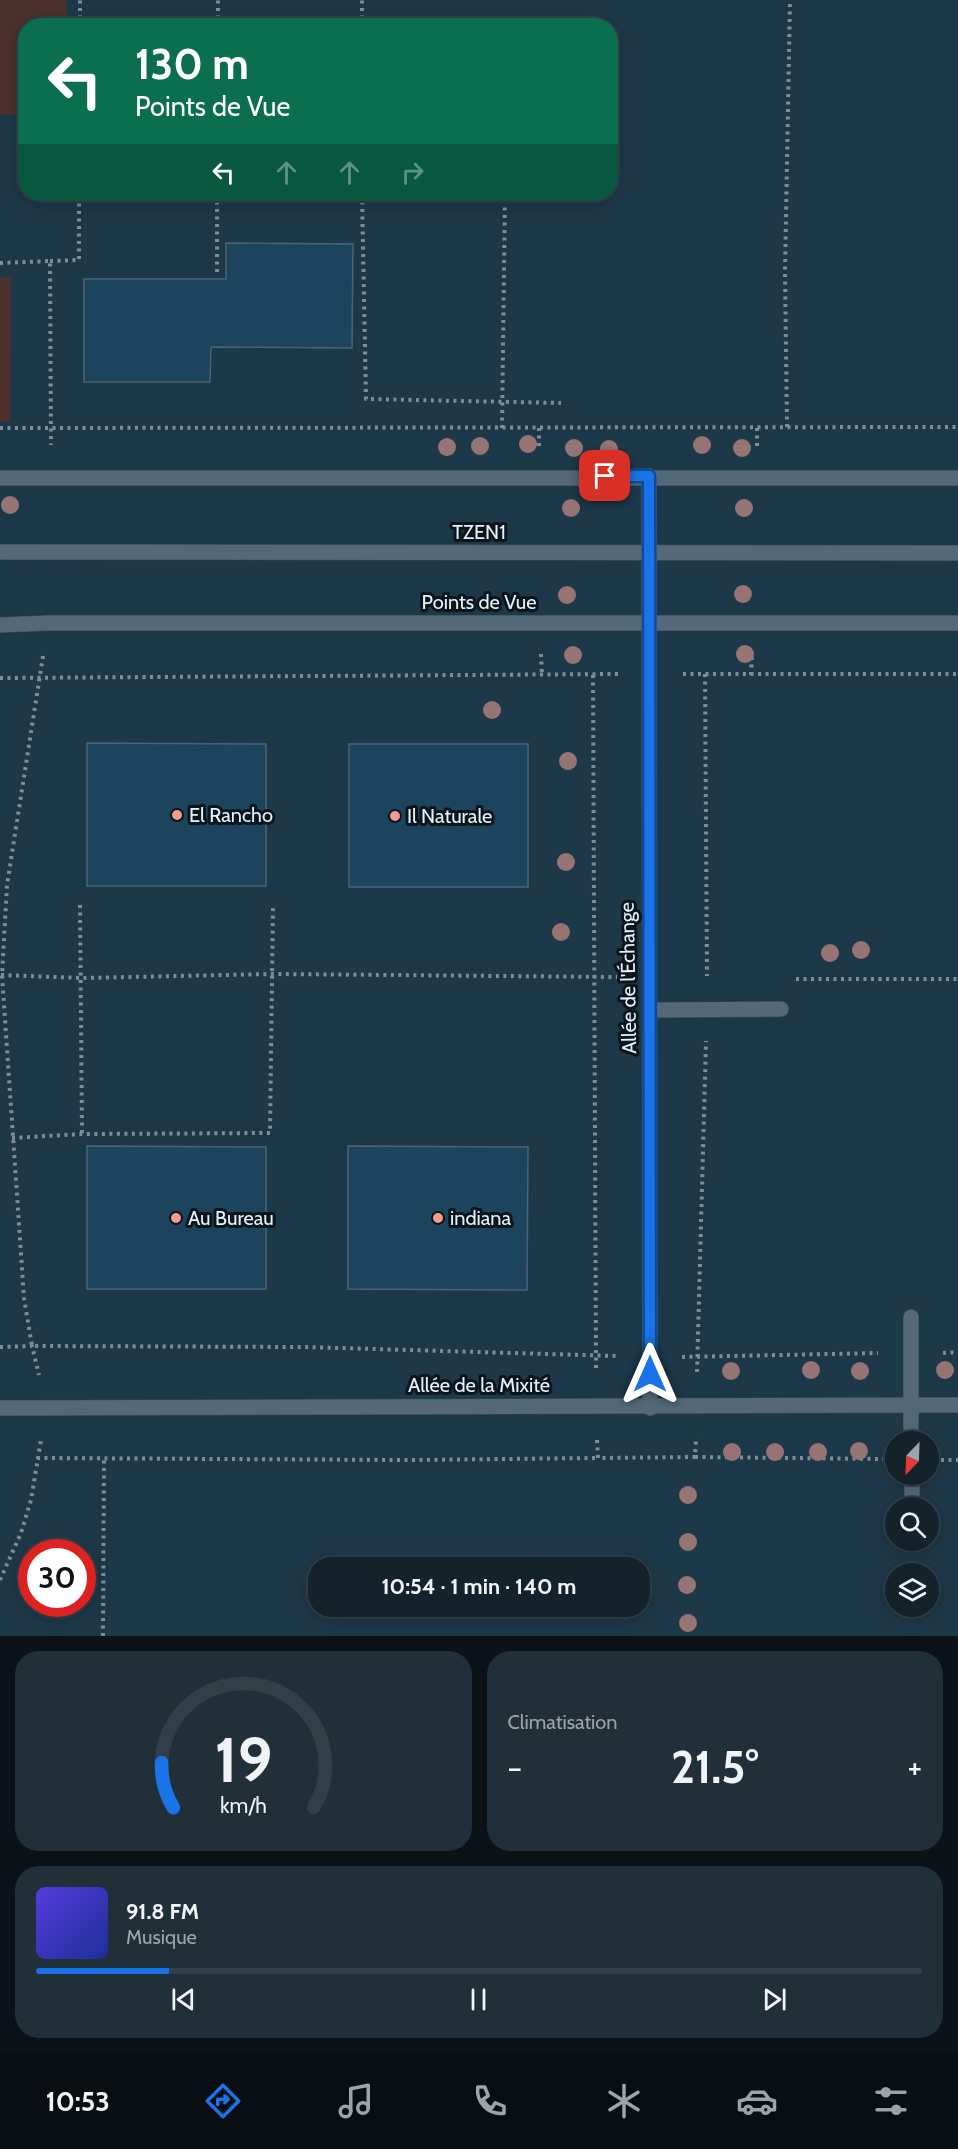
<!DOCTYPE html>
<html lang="fr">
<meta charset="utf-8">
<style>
:root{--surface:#14222c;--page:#212f38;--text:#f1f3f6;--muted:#9da4a9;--line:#333f48;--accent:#1a73e8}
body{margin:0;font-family:Cabin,sans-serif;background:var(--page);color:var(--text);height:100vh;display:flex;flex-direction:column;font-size:22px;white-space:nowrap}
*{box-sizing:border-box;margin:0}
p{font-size:20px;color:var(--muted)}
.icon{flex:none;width:33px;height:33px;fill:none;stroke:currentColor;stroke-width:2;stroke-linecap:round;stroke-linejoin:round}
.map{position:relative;height:1636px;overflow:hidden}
.side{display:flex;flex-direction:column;gap:15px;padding:15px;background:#0b1318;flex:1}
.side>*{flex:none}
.banner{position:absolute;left:18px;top:18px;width:600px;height:183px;border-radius:24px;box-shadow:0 3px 15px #0003,0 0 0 2px var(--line);background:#0b6e4f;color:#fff;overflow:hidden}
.needle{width:39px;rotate:203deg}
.tools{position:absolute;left:885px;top:1431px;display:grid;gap:12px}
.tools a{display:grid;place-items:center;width:54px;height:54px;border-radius:50%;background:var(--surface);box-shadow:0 3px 15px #0003,0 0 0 2px var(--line);font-size:30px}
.speed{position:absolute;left:18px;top:1539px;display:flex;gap:12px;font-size:30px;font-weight:700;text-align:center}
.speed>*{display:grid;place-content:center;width:78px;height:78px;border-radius:50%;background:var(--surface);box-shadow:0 3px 15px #0003,0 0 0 2px var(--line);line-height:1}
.speed .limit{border:9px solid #d22;background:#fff;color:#111}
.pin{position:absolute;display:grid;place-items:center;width:51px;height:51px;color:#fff;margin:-26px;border-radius:12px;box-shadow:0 3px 9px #0006}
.me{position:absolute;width:66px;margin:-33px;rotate:0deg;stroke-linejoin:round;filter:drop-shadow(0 0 4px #0008)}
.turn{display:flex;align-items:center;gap:21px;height:126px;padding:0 18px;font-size:27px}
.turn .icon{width:78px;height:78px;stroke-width:2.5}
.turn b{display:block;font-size:42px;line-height:51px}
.lanes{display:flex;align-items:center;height:57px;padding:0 18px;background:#0003;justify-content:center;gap:30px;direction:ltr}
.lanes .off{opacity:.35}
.big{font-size:45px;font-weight:700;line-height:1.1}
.side .card{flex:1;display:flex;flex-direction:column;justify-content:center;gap:9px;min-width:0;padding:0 21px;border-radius:24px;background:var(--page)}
.side .dial{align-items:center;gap:0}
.dial svg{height:156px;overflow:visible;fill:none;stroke:var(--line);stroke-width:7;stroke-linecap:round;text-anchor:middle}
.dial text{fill:var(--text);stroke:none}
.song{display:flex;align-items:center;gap:18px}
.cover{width:72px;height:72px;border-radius:9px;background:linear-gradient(135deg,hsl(250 70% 55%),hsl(230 70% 35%))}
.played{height:6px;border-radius:3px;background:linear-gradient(90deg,var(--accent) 15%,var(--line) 15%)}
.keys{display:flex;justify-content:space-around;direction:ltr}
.heat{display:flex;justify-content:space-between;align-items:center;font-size:33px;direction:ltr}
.side .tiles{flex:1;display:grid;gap:15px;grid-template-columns:1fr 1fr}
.card:last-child{grid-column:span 2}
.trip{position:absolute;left:308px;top:1557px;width:342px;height:60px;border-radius:24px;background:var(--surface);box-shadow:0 3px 15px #0003,0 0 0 2px var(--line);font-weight:700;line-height:60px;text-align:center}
.dock{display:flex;height:96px;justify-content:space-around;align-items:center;background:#080e12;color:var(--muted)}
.dock .icon{width:42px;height:42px}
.dock .active{color:var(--accent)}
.dock b{font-size:27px;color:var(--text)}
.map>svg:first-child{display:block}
.built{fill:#1d3849;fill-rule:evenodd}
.grass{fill:#4c312c}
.building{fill:#1c445d;stroke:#4e6372;stroke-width:1.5}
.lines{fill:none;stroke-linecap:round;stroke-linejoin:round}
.minor-casing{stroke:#394b56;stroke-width:16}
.path{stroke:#7e8e99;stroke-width:4;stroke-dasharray:3 4.5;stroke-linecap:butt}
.minor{stroke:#536978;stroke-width:15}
.tree{fill:#957473}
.route-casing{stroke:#114b97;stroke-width:15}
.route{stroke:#1a73e8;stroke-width:10}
.poi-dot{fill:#f49d8d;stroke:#0c151b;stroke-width:2}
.labels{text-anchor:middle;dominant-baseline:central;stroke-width:6;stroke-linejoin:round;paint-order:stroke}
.street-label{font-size:20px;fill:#e6f2fb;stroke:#0c151b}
.poi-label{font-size:20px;fill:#e6f2fb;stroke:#0c151b;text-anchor:start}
</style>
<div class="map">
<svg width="958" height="1636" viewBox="0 0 958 1636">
<rect width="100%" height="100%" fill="#1a2e3b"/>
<path class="built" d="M0 0H958V1636H0ZM26 26H610V194H26ZM896 1442H928V1474H896ZM896 1508H928V1540H896ZM32 1552H82V1604H32ZM318 1568H639V1606H318ZM896 1574H928V1606H896Z"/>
<g class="grass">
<path d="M0 0H66L67 25 26 26 25 115H0Z"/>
<path d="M0 277H11L10 421H0Z"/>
</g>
<g class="building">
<path d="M226 243 353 244 352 348 211 347 210 382H84V279H226Z"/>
<path d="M87 743 266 744V886H87Z"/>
<rect x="349" y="744" width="179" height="143"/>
<path d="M87 1146 266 1147V1289H87Z"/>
<path d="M348 1146 528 1147 527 1290 348 1289Z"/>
</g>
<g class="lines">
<g class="minor-casing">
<g id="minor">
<path d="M649 476 650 1408"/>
<path d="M0 478H958"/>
<path d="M0 552 958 553"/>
<path d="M0 625 48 623H958"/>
<path d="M650 1010 781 1009"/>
<path d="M911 1317V1442"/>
<path d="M0 1408 958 1405"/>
<path d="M912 1474V1501"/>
</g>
</g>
<g class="path">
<path d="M80 26V0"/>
<path d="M218 26V0"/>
<path d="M362 26V0"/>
<path d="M362 194 366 399 561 403"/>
<path d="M50 261 79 260V194"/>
<path d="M0 263 50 261 51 445"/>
<path d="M217 272V194"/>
<path d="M787 427 785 271 790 0"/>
<path d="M0 428 958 427"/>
<path d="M502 428 505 194"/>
<path d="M539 428V446"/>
<path d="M757 446V427"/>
<path d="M541 654 542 675"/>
<path d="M43 656 7 885 2 975 24 1298 32 1346 304 1347 617 1356"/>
<path d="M683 674H958"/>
<path d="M705 674 707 976"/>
<path d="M593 675 596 1372"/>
<path d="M751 675 752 654"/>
<path d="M0 678 618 674"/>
<path d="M80 905 82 1134"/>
<path d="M1 975 82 978 273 974 617 977"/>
<path d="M796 979H958"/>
<path d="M12 1138 82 1134 270 1133 273 904"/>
<path d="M0 1347 32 1346 39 1375"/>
<path d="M943 1353 958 1352"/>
<path d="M682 1357 878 1353"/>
<path d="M697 1372 706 1041"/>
<path d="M597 1440 598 1458 695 1457 696 1437"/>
<path d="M695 1457 883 1459"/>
<path d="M37 1458 408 1460 597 1458"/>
<path d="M941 1460H958"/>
<path d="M0 1580 21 1533 31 1500 41 1440"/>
<path d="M103 1636 104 1459"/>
</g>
<use href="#minor" class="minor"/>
</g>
<g class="tree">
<circle cx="528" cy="444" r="9"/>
<circle cx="702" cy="445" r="9"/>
<circle cx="480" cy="446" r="9"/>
<circle cx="447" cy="447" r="9"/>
<circle cx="574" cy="448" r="9"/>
<circle cx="742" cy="448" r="9"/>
<circle cx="609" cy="449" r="9"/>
<circle cx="10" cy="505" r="9"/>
<circle cx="571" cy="508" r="9"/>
<circle cx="744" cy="508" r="9"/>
<circle cx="743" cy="594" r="9"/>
<circle cx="567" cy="595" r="9"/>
<circle cx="745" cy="654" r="9"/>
<circle cx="573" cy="655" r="9"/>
<circle cx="492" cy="710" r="9"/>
<circle cx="568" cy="761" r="9"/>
<circle cx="566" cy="862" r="9"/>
<circle cx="561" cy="932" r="9"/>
<circle cx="861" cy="950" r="9"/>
<circle cx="830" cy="953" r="9"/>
<circle cx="811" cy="1370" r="9"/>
<circle cx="945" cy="1370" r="9"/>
<circle cx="731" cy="1371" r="9"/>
<circle cx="860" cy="1371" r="9"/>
<circle cx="859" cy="1451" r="9"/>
<circle cx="732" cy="1452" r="9"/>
<circle cx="775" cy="1452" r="9"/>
<circle cx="818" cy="1452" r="9"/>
<circle cx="688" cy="1495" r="9"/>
<circle cx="688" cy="1542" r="9"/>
<circle cx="687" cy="1585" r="9"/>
<circle cx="688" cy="1623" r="9"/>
</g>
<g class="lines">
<g class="route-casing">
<path id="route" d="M605 476H649L650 1374"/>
</g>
<use href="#route" class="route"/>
</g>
<g class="poi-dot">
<circle cx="177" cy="815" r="6"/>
<circle cx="395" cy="816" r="6"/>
<circle cx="176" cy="1218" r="6"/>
<circle cx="438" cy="1218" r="6"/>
</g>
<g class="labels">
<g class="street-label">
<text x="479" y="532">TZEN1</text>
<text x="479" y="602">Points de Vue</text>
<text transform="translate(628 978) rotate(-91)">Allée de l'Échange</text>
<text x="479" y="1385">Allée de la Mixité</text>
</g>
<g class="poi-label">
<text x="189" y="815">El Rancho</text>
<text x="407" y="816">Il Naturale</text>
<text x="188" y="1218">Au Bureau</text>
<text x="450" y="1218">indiana</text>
</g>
</g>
</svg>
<div class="tools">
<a><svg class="needle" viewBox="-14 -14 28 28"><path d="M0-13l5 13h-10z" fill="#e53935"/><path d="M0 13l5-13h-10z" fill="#9da4a9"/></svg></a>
<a><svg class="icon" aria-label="search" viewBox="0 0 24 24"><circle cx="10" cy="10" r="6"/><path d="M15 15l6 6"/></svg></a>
<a><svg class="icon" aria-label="layers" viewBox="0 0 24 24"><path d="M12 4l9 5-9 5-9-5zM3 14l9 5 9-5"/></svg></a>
</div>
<div class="speed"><div class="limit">30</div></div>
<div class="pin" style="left:605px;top:476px;background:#d93025"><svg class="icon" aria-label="arrive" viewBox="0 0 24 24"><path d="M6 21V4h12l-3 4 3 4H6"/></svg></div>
<svg class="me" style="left:650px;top:1374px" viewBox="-20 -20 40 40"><path d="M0-17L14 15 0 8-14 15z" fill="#1a73e8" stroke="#fff" stroke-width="4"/></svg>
<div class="trip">10:54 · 1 min · 140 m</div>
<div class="banner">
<div class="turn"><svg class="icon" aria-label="left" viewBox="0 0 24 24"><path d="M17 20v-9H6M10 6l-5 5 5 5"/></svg><div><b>130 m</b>Points de Vue</div></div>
<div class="lanes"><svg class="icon" aria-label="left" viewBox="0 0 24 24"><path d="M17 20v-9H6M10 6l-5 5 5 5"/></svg><svg class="icon off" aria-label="ahead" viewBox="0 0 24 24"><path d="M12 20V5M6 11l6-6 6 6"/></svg><svg class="icon off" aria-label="ahead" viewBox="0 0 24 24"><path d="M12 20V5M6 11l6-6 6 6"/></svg><svg class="icon off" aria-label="right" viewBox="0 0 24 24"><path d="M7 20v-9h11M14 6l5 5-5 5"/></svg></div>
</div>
</div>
<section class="side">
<div class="tiles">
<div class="card dial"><svg viewBox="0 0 100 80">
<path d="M14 69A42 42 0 1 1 86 69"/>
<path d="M14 69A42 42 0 0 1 8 46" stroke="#1a73e8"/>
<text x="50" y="56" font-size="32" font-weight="700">19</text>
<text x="50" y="72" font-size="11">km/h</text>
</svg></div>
<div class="card"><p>Climatisation</p>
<div class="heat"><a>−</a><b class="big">21.5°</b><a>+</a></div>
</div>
<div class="card">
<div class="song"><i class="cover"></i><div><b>91.8 FM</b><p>Musique</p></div></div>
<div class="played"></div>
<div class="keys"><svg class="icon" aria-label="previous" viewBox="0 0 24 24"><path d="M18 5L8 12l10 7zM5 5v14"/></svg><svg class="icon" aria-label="pause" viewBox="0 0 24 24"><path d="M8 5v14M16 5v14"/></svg><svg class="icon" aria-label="next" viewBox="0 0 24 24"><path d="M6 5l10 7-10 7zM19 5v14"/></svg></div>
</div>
</div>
</section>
<nav class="dock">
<b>10:53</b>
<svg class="icon active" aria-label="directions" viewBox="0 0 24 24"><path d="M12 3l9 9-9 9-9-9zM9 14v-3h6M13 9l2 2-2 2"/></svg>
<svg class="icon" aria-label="music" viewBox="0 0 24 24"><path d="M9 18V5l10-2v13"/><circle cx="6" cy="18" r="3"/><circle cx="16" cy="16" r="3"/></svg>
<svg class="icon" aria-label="phone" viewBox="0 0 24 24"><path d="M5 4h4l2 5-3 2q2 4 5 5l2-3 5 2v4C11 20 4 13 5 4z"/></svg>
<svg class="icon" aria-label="climate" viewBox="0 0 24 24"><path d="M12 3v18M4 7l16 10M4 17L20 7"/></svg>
<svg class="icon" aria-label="car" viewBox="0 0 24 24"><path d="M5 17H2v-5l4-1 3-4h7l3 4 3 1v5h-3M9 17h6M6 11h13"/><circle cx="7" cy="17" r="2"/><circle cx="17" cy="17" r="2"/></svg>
<svg class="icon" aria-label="filters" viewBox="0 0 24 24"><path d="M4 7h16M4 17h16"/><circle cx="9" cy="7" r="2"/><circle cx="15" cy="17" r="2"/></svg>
</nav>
